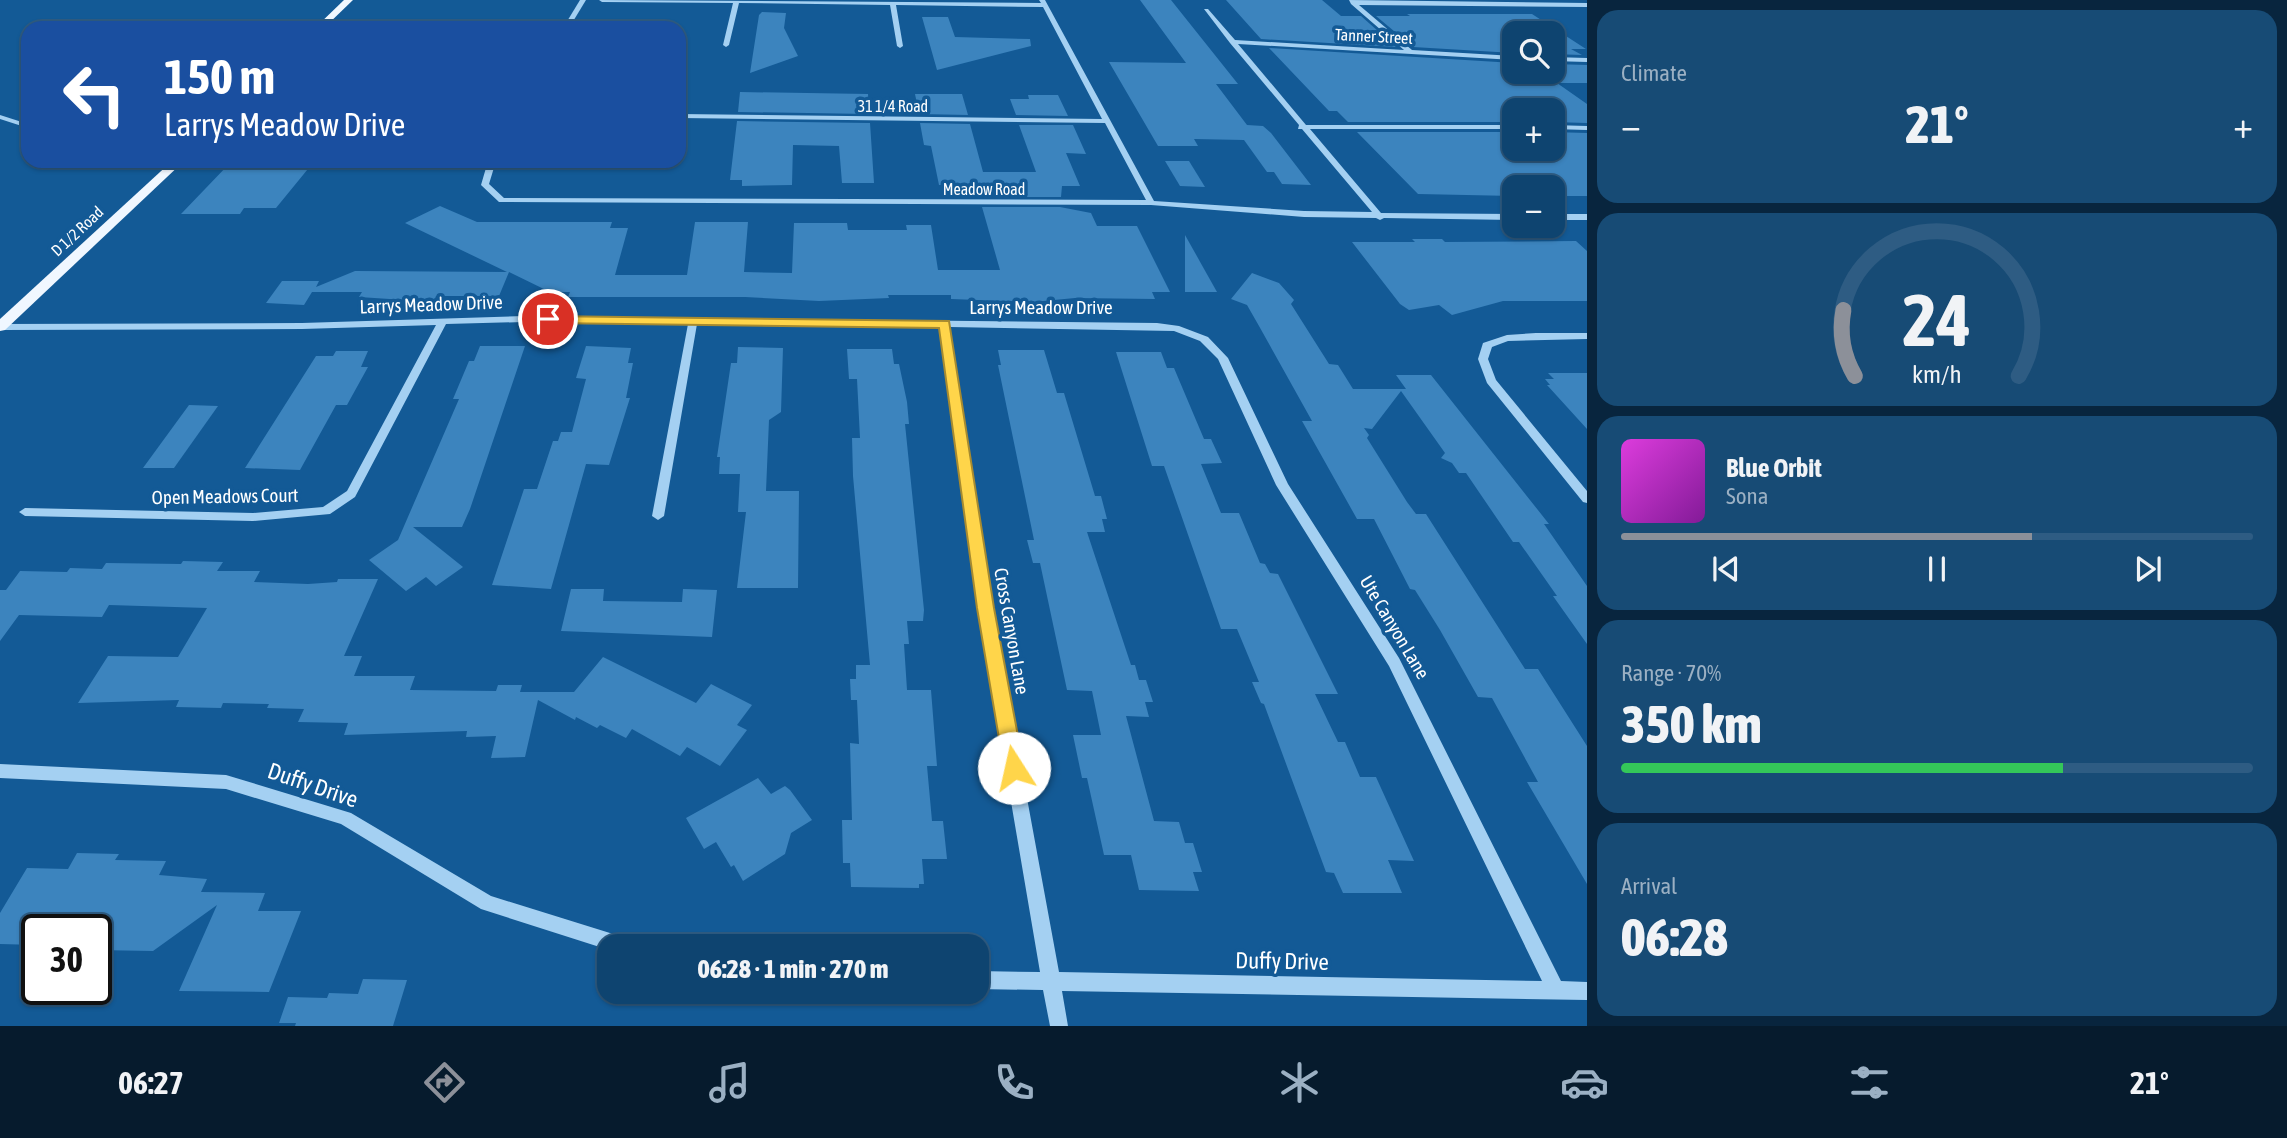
<!DOCTYPE html>
<meta charset="utf-8">
<style>
:root{--surface:#0e4470;--page:#174b75;--text:#f1f3f6;--muted:#9bb0c3;--line:#2e5c83;--accent:#8c9099}
body{margin:0;font-family:"Asap Condensed",sans-serif;background:var(--page);color:var(--text);height:100vh;display:flex;flex-direction:column;font-size:26px;white-space:nowrap}
*{box-sizing:border-box;margin:0}
p{font-size:23px;color:var(--muted)}
.icon{flex:none;width:38px;height:38px;fill:none;stroke:currentColor;stroke-width:2;stroke-linecap:round;stroke-linejoin:round}
.map{position:relative;flex:1;overflow:hidden}
.side{display:flex;flex-direction:column;gap:10px;padding:10px;background:#08253e;width:700px}
.side>*{flex:none}
.banner{position:absolute;left:21px;top:21px;width:665px;height:147px;border-radius:21px;box-shadow:0 2px 5px #0004,0 0 0 2px var(--line);background:#1a4fa0;color:#fff;overflow:hidden}
.tools{position:absolute;left:1502px;top:21px;display:grid;gap:14px}
.tools a{display:grid;place-items:center;width:63px;height:63px;border-radius:14px;background:var(--surface);box-shadow:0 2px 5px #0004,0 0 0 2px var(--line);font-size:35px}
.speed{position:absolute;left:21px;top:914px;display:flex;gap:14px;font-size:35px;font-weight:700;text-align:center}
.speed>*{display:grid;place-content:center;width:91px;height:91px;border-radius:50%;background:var(--surface);box-shadow:0 2px 5px #0004,0 0 0 2px var(--line);line-height:1}
.speed .limit{border:4px solid #111;border-radius:10px;background:#fff;color:#111}
.pin{position:absolute;display:grid;place-items:center;width:60px;height:60px;color:#fff;margin:-30px;border:4px solid #fff;border-radius:50%;box-shadow:0 2px 7px #0007}
.me{position:absolute;width:77px;margin:-38px;rotate:350deg;stroke-linejoin:round;filter:drop-shadow(0 0 5px #0008)}
.turn{display:flex;align-items:center;gap:24px;height:147px;padding:0 28px;font-size:32px}
.turn .icon{width:91px;height:91px;stroke-width:2.5}
.turn b{display:block;font-size:49px;line-height:60px}
.big{font-size:52px;font-weight:800;line-height:1.1}
.side .tile{flex:1;display:flex;flex-direction:column;justify-content:center;gap:10px;min-width:0;padding:0 24px;border-radius:21px;background:var(--page)}
.side .dial{align-items:center;gap:0}
.dial svg{height:182px;overflow:visible;fill:none;stroke:var(--line);stroke-width:7;stroke-linecap:round;text-anchor:middle}
.dial text{fill:var(--text);stroke:none}
.song{display:flex;align-items:center;gap:21px}
.cover{width:84px;height:84px;border-radius:10px;background:linear-gradient(135deg,hsl(300 70% 55%),hsl(290 70% 35%))}
.played{height:7px;border-radius:4px;background:linear-gradient(90deg,var(--accent) 65%,var(--line) 65%)}
.keys{display:flex;justify-content:space-around;direction:ltr}
.heat{display:flex;justify-content:space-between;align-items:center;font-size:38px;direction:ltr}
.charge{height:10px;border-radius:5px;background:linear-gradient(90deg,#34c759 70%,var(--line) 0)}
.trip{position:absolute;left:597px;top:934px;width:392px;height:70px;border-radius:21px;background:var(--surface);box-shadow:0 2px 5px #0004,0 0 0 2px var(--line);font-weight:800;line-height:70px;text-align:center}
.tabs{display:flex;height:112px;justify-content:space-around;align-items:center;background:#061b2d;color:var(--muted)}
.tabs .icon{width:49px;height:49px}
.tabs .selected{color:var(--accent)}
.tabs b{font-size:32px;color:var(--text)}
main{display:flex;flex:1;min-height:0}
.map>svg:first-child{display:block}
.building{fill:#3c84be}
.lines{fill:none;stroke-linecap:round;stroke-linejoin:round}
.minor{fill:#a4d0f2;fill-rule:evenodd}
.major{fill:#f0f7ff;fill-rule:evenodd}
.route{fill:#ffd54a;stroke:#a68a30;stroke-width:2}
.labels{text-anchor:middle;dominant-baseline:central;stroke-width:7;stroke-linejoin:round;paint-order:stroke}
.far-street-label{font-size:16px;fill:#fff;stroke:#135a96}
.street-label{font-size:19px;fill:#fff;stroke:#135a96}
.near-street-label{font-size:23px;fill:#fff;stroke:#135a96}
</style>
<main>
<div class="map">
<svg width="1587" height="1026" viewBox="0 0 1587 1026">
<rect width="100%" height="100%" fill="#135a96"/>
<g class="building">
<path d="M1140 0H1171L1238 84H1216L1247 125 1263 126 1271 133 1311 185 1282 184 1274 172H1267L1244 140 1194 139 1198 146H1158L1109 62 1186 63Z"/>
<path d="M1226 0H1322L1341 16H1361L1396 47 1261 39Z"/>
<path d="M762 12 786 13 784 28 798 56 750 73 759 15Z"/>
<path d="M1407 14H1532L1586 49H1571L1582 55 1552 54V33H1514V53L1413 47 1376 16H1410Z"/>
<path d="M922 17H948L955 37 1030 39 1031 46 937 70Z"/>
<path d="M1269 48 1514 63V72H1552V64L1587 65V83H1557L1587 104V123L1552 122V110H1514V122H1348L1337 111H1329Z"/>
<path d="M740 92 868 94 869 114 738 112Z"/>
<path d="M915 94H962L968 115 919 114Z"/>
<path d="M1028 95H1058L1068 116 1016 115 1010 99H1029Z"/>
<path d="M737 121 870 123 874 183H842L839 146 793 145 792 185 742 186V180H730Z"/>
<path d="M920 123 970 124 983 172H1036L1019 125H1073L1086 154 1066 153 1080 186H1062L1061 197H979L976 185H939L931 146 924 145Z"/>
<path d="M1357 132H1514V149H1552V132L1587 133V196H1552V187H1514V196L1418 194Z"/>
<path d="M1165 161H1189L1205 187 1180 186Z"/>
<path d="M229 164H312L276 208H244L240 214H181Z"/>
<path d="M440 206 477 222H612L610 228H628L615 275H687L695 222H748L744 272 792 273 794 223H847L848 230H907L906 225H931L938 270H1000L982 207H1060L1091 213 1097 226H1137L1170 292H1152L1155 299 1075 298 1033 302 951 299V295H888L889 298 819 301 745 297H568L570 292H550L509 272 499 296H436L434 301 405 300 359 297 362 292H312L304 305 266 303 282 281H319L316 287 355 271 507 272 405 223Z"/>
<path d="M1185 235 1217 292H1185Z"/>
<path d="M1412 239H1442L1445 242 1576 241 1587 251V301H1503L1452 315 1439 305 1409 310 1400 304 1352 242H1415Z"/>
<path d="M1252 273 1279 283 1294 300 1291 304 1329 364 1338 365 1353 389H1406L1396 375H1431L1549 524H1544L1587 586V644L1553 596H1557L1519 542H1513L1466 473H1459L1452 463 1441 458 1445 453 1401 391 1372 429 1364 428 1369 435 1367 438 1407 502 1416 514H1426L1525 669H1538L1587 746V884L1527 782H1538L1492 698 1478 697 1440 630 1415 590 1410 589 1374 519H1357L1302 421H1312L1259 326 1247 305 1231 299Z"/>
<path d="M480 346H525L470 509 462 527H413L463 567 436 586 426 577 406 591 369 560 398 540 459 399H453L469 361H474Z"/>
<path d="M586 346 631 348 628 363H633L626 398H630L609 465 586 464 551 589 492 585 524 489H537L553 441H558L561 432H572L586 379 576 378Z"/>
<path d="M738 347 783 348 781 412 769 420 766 491H799L798 588H737L746 512H738L740 474H719L720 457H717L731 363H737Z"/>
<path d="M847 349H892L894 364H899L907 402 909 424H905L924 610 923 621H907L909 644H904L907 690H931L937 766H927L932 821H943L947 859H922L924 884H919V888L851 887 850 863H843L842 820H852L850 743 859 744 857 700H851L850 679H856V665H870L853 476 852 438H860L857 379H849Z"/>
<path d="M998 350H1044L1057 393H1064L1095 496H1101L1107 519H1102L1105 532H1087L1131 665H1135L1139 680H1146L1153 702H1145L1149 717 1126 716 1154 821 1179 822 1185 843H1193L1202 872H1193L1199 891 1139 890 1131 855H1104L1087 778H1082L1073 735H1101L1092 691 1067 690 1040 563H1033L1027 540H1034L998 365H1001Z"/>
<path d="M336 351H368L361 367H368L347 405H336L300 470 245 468 316 356H333Z"/>
<path d="M1116 352H1161L1167 368H1174L1204 439H1211L1222 463 1201 464 1221 513H1239L1260 563 1265 564 1270 573 1278 574 1338 694H1315L1338 742H1345L1360 777H1376L1414 861 1388 860 1402 893H1343L1334 873 1326 872 1264 704 1261 703 1252 682H1259L1237 629H1221L1164 466H1152Z"/>
<path d="M1548 373H1587V429L1547 385H1550L1545 379H1554Z"/>
<path d="M189 405 218 406 174 468H143Z"/>
<path d="M183 561 223 562 217 571H260L254 582 308 584 337 582 338 579H378L344 656H362L354 676H415L410 690 496 691 498 685H522L520 692H574L603 657 696 703 711 684 752 705 737 725 747 730 720 766 687 747 680 756 632 729 626 738 600 725 597 728 576 717 575 720 538 700 525 757 491 758 496 736 466 737 467 731 344 735 348 723 298 722 304 709 267 708 269 704 223 703 221 708 176 707 179 700 78 703 108 656 178 657 207 608 109 605 102 617 19 615 0 641V590H6L20 571 67 572 70 568 102 569 106 563 181 564Z"/>
<path d="M571 589H604L603 601 682 602 683 589 717 590 712 637 561 631Z"/>
<path d="M758 778 771 794 785 786 790 790 812 820 791 833 785 854 743 881 734 865 731 867 716 842 704 849 686 818Z"/>
<path d="M77 853 119 854 115 860 166 861 159 875 207 879 201 892 265 893 258 911H301L269 992 179 991 217 905 153 951 96 950V929H37V945L0 944V913L27 868 68 869Z"/>
<path d="M363 979 407 980 393 1026H295L296 1023H279L288 997 327 998 329 993 358 994Z"/>
</g>
<g class="lines">
<g class="minor">
<path d="M580 0H586L569 28H563Z"/>
<path d="M599 0 1041 3 1039 0H1045L1154 201 1304 211 1372 212 1302 129H1298L1299 125 1230 43 1204 9H1208L1235 40 1404 50 1351 4 1349 0 1587 3V7L1359 5 1412 50 1514 56V60L1238 44 1306 125H1514V129H1310L1381 213 1514 214V220L1384 218 1380 220 1376 218 1304 217 1151 205 499 202 481 185 488 161H496L489 184 504 198 1146 200 1105 123 679 118V114L1102 119 1043 7 896 5 903 46 900 48 897 46 890 5 739 3 729 45 726 47 723 45 733 3 602 2Z"/>
<path d="M1552 57 1587 58V62L1552 61Z"/>
<path d="M0 115 28 124V128L0 119Z"/>
<path d="M1552 125 1587 126V130L1552 129Z"/>
<rect x="1552" y="214" width="35" height="6"/>
<path d="M524 316 1157 323 1179 326 1208 337 1228 358 1288 484 1399 658 1561 981 1587 982V1000L1062 991 1068 1026H1050L1043 990 976 989V971L1040 972 978 608 940 327 697 324 664 516 658 520 652 516 688 324 524 322 446 324 355 497 330 514 253 521 25 516 19 512 25 508 253 513 323 507 347 491 436 325 302 329 0 330V324L302 323ZM950 327 1174 331 1200 341 1218 359 1276 485 1389 666 1542 981 1059 972 992 608Z"/>
<path d="M1536 333H1587V339L1508 341 1492 347 1488 359 1496 380 1587 491V503L1583 502 1487 383 1478 359 1483 343 1507 335Z"/>
<path d="M0 764 226 775 351 813 491 896 626 938 632 941 635 947H609V950L481 909 341 824 226 789 0 778Z"/>
</g>
<g class="major">
<path d="M344 0H353L324 28H315Z"/>
<path d="M172 161H184L5 330 0 331V319Z"/>
</g>
</g>
<path class="route" d="M543 316 949 321 994 608 1024 768 1021 774 1014 777 1007 774 1004 768 977 608 939 328 548 323 543 322Z"/>
<g class="labels">
<g class="far-street-label">
<text transform="translate(1374 36) rotate(3)">Tanner Street</text>
<text x="893" y="106">31 1/4 Road</text>
<text x="984" y="189">Meadow Road</text>
<text transform="translate(77 231) rotate(-43)">D 1/2 Road</text>
</g>
<g class="street-label">
<text transform="translate(431 304) rotate(-2)">Larrys Meadow Drive</text>
<text x="1041" y="307">Larrys Meadow Drive</text>
<text transform="translate(225 496) rotate(-1)">Open Meadows Court</text>
<text transform="translate(1395 627) rotate(59)">Ute Canyon Lane</text>
<text transform="translate(1012 631) rotate(80)">Cross Canyon Lane</text>
</g>
<g class="near-street-label">
<text transform="translate(313 785) rotate(19)">Duffy Drive</text>
<text transform="translate(1282 961) rotate(1)">Duffy Drive</text>
</g>
</g>
</svg>
<div class="tools">
<a><svg class="icon" aria-label="search" viewBox="0 0 24 24"><circle cx="10" cy="10" r="6"/><path d="M15 15l6 6"/></svg></a>
<a>+</a>
<a>−</a>
</div>
<div class="speed"><div class="limit">30</div></div>
<div class="pin" style="left:548px;top:319px;background:#d93025"><svg class="icon" aria-label="arrive" viewBox="0 0 24 24"><path d="M6 21V4h12l-3 4 3 4H6"/></svg></div>
<svg class="me" style="left:1014px;top:768px" viewBox="-20 -20 40 40"><circle r="19" fill="#fff"/><path d="M0-13L10 11 0 6-10 11z" fill="#ffd54a"/></svg>
<div class="trip">06:28 · 1 min · 270 m</div>
<div class="banner">
<div class="turn"><svg class="icon" aria-label="left" viewBox="0 0 24 24"><path d="M17 20v-9H6M10 6l-5 5 5 5"/></svg><div><b>150 m</b>Larrys Meadow Drive</div></div>
</div>
</div>
<section class="side">
<div class="tile"><p>Climate</p>
<div class="heat"><a>−</a><b class="big">21°</b><a>+</a></div>
</div>
<div class="tile dial"><svg viewBox="0 0 100 80">
<path d="M14 69A42 42 0 1 1 86 69"/>
<path d="M14 69A42 42 0 0 1 9 40" stroke="#8c9099"/>
<text x="50" y="56" font-size="32" font-weight="700">24</text>
<text x="50" y="72" font-size="11">km/h</text>
</svg></div>
<div class="tile">
<div class="song"><i class="cover"></i><div><b>Blue Orbit</b><p>Sona</p></div></div>
<div class="played"></div>
<div class="keys"><svg class="icon" aria-label="previous" viewBox="0 0 24 24"><path d="M18 5L8 12l10 7zM5 5v14"/></svg><svg class="icon" aria-label="pause" viewBox="0 0 24 24"><path d="M8 5v14M16 5v14"/></svg><svg class="icon" aria-label="next" viewBox="0 0 24 24"><path d="M6 5l10 7-10 7zM19 5v14"/></svg></div>
</div>
<div class="tile"><p>Range · 70%</p><b class="big">350 km</b><div class="charge"></div></div>
<div class="tile"><p>Arrival</p><b class="big">06:28</b></div>
</section>
</main>
<nav class="tabs">
<b>06:27</b>
<svg class="icon selected" aria-label="directions" viewBox="0 0 24 24"><path d="M12 3l9 9-9 9-9-9zM9 14v-3h6M13 9l2 2-2 2"/></svg>
<svg class="icon" aria-label="music" viewBox="0 0 24 24"><path d="M9 18V5l10-2v13"/><circle cx="6" cy="18" r="3"/><circle cx="16" cy="16" r="3"/></svg>
<svg class="icon" aria-label="phone" viewBox="0 0 24 24"><path d="M5 4h4l2 5-3 2q2 4 5 5l2-3 5 2v4C11 20 4 13 5 4z"/></svg>
<svg class="icon" aria-label="climate" viewBox="0 0 24 24"><path d="M12 3v18M4 7l16 10M4 17L20 7"/></svg>
<svg class="icon" aria-label="car" viewBox="0 0 24 24"><path d="M5 17H2v-5l4-1 3-4h7l3 4 3 1v5h-3M9 17h6M6 11h13"/><circle cx="7" cy="17" r="2"/><circle cx="17" cy="17" r="2"/></svg>
<svg class="icon" aria-label="filters" viewBox="0 0 24 24"><path d="M4 7h16M4 17h16"/><circle cx="9" cy="7" r="2"/><circle cx="15" cy="17" r="2"/></svg>
<b>21°</b>
</nav>
